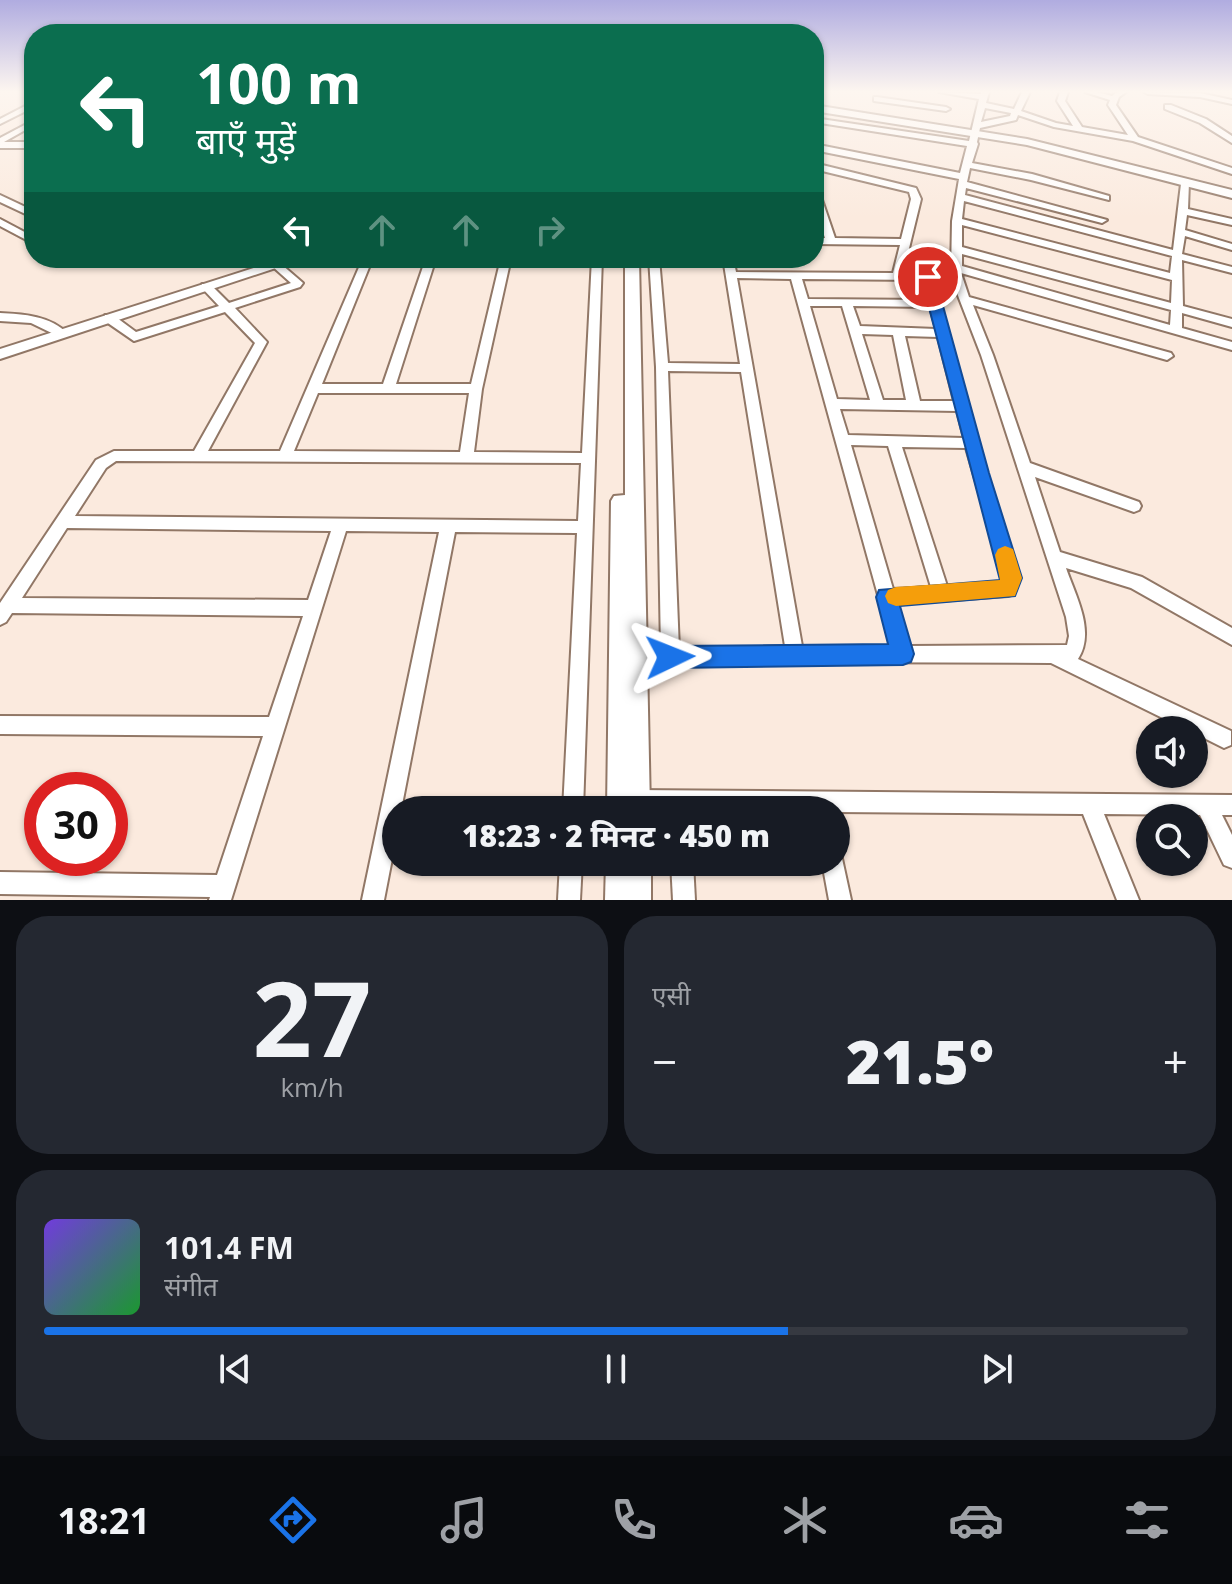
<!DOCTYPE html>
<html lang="hi">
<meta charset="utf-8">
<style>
:root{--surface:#171b24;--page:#242831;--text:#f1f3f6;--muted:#9ea1a6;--line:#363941;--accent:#1a73e8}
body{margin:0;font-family:"Open Sans","Noto Sans Devanagari",sans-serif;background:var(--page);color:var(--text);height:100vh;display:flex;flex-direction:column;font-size:30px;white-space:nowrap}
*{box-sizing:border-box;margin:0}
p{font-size:26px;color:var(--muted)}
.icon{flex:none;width:44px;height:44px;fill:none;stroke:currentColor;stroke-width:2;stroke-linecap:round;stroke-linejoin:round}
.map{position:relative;height:900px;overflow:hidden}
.sheet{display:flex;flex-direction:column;gap:16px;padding:16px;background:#0d0f14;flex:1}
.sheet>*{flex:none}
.hud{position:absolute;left:24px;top:24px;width:800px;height:244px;border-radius:32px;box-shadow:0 2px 6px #0004;background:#0b6e4f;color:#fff;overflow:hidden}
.buttons{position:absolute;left:1136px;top:716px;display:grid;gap:16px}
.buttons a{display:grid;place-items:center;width:72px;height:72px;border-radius:50%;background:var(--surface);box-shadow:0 2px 6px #0004;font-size:40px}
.speed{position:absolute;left:24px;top:772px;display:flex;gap:16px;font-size:40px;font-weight:700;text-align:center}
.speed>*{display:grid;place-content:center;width:104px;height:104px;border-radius:50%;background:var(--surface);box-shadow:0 2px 6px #0004;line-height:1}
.speed .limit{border:12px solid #d22;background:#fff;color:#111}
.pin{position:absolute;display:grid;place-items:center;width:68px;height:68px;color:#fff;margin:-34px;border:4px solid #fff;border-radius:50%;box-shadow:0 2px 8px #0007}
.me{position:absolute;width:88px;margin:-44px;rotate:88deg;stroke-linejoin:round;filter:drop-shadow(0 0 6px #0008)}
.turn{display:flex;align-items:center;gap:28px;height:168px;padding:0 40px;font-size:36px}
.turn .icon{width:104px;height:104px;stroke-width:2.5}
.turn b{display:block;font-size:56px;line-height:68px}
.lanes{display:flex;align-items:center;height:76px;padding:0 40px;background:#0003;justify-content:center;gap:40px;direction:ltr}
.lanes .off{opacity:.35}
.big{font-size:60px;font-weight:800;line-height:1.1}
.sheet .card{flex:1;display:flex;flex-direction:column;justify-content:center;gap:12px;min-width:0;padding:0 28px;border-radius:32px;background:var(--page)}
.sheet .dial{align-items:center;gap:0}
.dial b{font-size:104px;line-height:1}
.song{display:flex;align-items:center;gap:24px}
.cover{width:96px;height:96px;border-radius:12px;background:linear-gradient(135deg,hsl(260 70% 55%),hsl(130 70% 35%))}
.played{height:8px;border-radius:4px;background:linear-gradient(90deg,var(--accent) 65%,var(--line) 65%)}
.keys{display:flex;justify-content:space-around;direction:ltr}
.heat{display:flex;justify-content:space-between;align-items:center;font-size:44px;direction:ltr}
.sheet .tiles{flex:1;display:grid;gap:16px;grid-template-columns:1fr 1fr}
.card:last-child{grid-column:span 2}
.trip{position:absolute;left:382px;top:796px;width:468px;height:80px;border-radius:40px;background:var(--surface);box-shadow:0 2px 6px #0004;font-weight:800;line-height:80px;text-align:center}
.tab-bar{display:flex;height:128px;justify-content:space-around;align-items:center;background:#090b0e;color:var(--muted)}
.tab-bar .icon{width:56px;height:56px}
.tab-bar .active{color:var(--accent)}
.tab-bar b{font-size:36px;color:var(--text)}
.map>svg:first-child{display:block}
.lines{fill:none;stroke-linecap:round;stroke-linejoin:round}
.minor-casing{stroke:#917766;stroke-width:4}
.tertiary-casing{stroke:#917766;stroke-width:4}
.minor{fill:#fff;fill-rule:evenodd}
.tertiary{fill:#fff;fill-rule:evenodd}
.route{fill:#1a73e8;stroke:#114b97;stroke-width:2}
.slow{fill:#f59e0b}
</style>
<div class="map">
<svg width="1232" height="900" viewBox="0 0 1232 900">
<rect width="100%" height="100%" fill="#fbeade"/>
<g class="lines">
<g class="minor-casing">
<g id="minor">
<path d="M939 92 981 94V92H989L986 103 1014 109 1022 92H1030L1021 111 1056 123 1073 126 1057 101 1060 92H1068L1065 101 1082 127 1128 135 1108 105 1110 100 1085 92H1097L1112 96 1117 92H1126L1119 97 1116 105 1138 137 1232 168V174L1133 141 1054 127 1018 115 1016 120 980 128 977 142 978 144 972 163 1032 174 1109 196V200L1031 180 970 168 967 182 1107 220 1102 223 966 188 965 195 1173 250 1181 184 1189 182 1188 209 1232 219V225L1187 215 1185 230 1232 244V250L1185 236 1182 254 1232 267V273L1182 260 1183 306 1232 319V327L1182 313V328L1232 342V350L961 273 969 297 1171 353 1173 356 1167 360 973 305 993 355 1030 463 1139 502 1141 506 1139 510 1134 512 1035 477 1060 552 1142 577 1232 628V645L1131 588 1066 568C1075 595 1096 631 1078 659L1231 731V745L1224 748 1194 733V730H1187L1051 663 795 662 634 668 628 666 625 660 628 654 634 652 661 651 656 367 649 258H659L668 363 740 364 723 258H733L736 272 893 273 900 245 814 244V238H825L814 205V188L819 191 835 238 901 239 911 199 909 192 814 169V163L916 188 921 199 903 273 951 274 952 221 959 179 814 150V144L960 173 967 146 814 122V118L969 141 979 99ZM985 108 1011 113 1010 116 981 122ZM964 201 1172 256 1170 273 962 219ZM962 225 1172 280 1171 303 962 247ZM962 254 1171 310 1170 325 962 266ZM737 278 791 279 892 646H802ZM802 279 923 280 929 300 808 299ZM934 280H952L981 355 1066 617 1069 636 1067 645 909 646 897 604 1008 596 1014 594 1020 578 987 473ZM810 306H842L870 400 837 399ZM853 306 930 307 936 329 860 326ZM862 334 893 335 906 400H883ZM905 336 938 337 954 401H920ZM668 371 741 372 785 646 679 650ZM840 409 957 411 964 438 848 435ZM851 445 888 446 931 587 893 589ZM902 447 966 448 1004 578 1002 583 947 586Z"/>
<path d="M1144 92 1200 93 1232 100V104L1200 97 1148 94Z"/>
<path d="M877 97 946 107 950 109 946 111 874 101V97Z"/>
<path d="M27 105 34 107 0 124V119Z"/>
<path d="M1165 105H1171L1206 119 1232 136V143L1200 123 1165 109Z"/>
<path d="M34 120V125L4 142H34V148H0V138Z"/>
<path d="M0 195 34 211V218L0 202Z"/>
<path d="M0 219 34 237V244L0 226Z"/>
<path d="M263 258H274L303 283 300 287 235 308 267 342 208 451H280L363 258 372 260 322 384H383L426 258H436L396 384H471L501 258H511L482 389 474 452 582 453 592 258H602L583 810H563L577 533 455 532 401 810H396V838L384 900H362L439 532 346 531 231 900H209L210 897 0 894V872L217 875 263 736 0 734V716L269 717 303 616 12 613 6 622 0 625V603L96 460 114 451H194L255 343 225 312 134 341 105 321V315H113L136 332 219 306 202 288V284H210L229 303 291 283ZM318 393H469L460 452 294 451ZM116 461 581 463 578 521 75 516 106 468ZM67 528 331 531 308 600 22 598Z"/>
<path d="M0 313C24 314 51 316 68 334L62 338 31 323 0 321Z"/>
<path d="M632 790 1232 795V815H1222L1232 835V868L1224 865 1200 815 1104 814 1139 900H1117L1083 814 836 812V810H632L625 807 622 800 625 793Z"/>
<path d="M836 853 841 854 851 900H829L822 862H836Z"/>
<path d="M560 862H582L580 900H558Z"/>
<path d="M671 862H693L695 900H673Z"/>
</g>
</g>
<g class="tertiary-casing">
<g id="tertiary">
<path d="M814 105 1027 139 1232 190V198L1027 145 814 111Z"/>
<path d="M285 258H306L0 359V349Z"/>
<path d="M625 258H639L650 810H607L611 501 614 496 625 495Z"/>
<path d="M606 862H651V900H605Z"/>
</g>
</g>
<use href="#minor" class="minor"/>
<use href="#tertiary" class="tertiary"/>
</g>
<linearGradient id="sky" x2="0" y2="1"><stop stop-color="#b0ace0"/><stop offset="0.42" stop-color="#fdf6f0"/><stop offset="1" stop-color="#fdf6f0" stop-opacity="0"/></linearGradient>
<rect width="1232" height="218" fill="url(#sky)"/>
<path class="route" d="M928 273 935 277 989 473 1022 578 1015 596 900 606 914 654 911 662 903 665 670 668 662 665 659 657 662 650 670 646 888 644 876 597 879 590 1000 580 921 277Z"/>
<path class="slow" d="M1005 546 1013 549 1022 578 1015 596 896 606 888 603 885 596 888 590 896 587 1000 580 995 555 998 549Z"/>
</svg>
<div class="buttons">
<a><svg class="icon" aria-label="sound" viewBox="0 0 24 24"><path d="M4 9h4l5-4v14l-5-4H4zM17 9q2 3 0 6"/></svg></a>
<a><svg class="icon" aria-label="search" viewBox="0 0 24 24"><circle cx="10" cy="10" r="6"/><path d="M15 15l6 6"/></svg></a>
</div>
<div class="speed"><div class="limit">30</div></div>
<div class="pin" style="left:928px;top:277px;background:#d93025"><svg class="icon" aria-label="arrive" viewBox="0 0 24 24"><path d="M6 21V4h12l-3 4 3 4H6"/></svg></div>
<svg class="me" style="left:670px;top:657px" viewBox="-20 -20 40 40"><path d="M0-17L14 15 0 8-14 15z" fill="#1a73e8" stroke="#fff" stroke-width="4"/></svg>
<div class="trip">18:23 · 2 मिनट · 450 m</div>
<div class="hud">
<div class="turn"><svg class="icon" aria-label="left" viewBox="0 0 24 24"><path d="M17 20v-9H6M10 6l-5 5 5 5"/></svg><div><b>100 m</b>बाएँ मुड़ें</div></div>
<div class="lanes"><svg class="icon" aria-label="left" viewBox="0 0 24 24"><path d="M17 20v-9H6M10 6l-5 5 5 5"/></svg><svg class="icon off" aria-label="ahead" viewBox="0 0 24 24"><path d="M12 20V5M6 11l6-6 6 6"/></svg><svg class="icon off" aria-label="ahead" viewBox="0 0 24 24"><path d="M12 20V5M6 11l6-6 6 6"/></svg><svg class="icon off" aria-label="right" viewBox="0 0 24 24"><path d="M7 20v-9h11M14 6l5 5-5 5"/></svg></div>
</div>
</div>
<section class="sheet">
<div class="tiles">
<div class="card dial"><b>27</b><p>km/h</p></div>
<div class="card"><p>एसी</p>
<div class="heat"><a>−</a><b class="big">21.5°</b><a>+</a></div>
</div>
<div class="card">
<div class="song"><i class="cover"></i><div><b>101.4 FM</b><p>संगीत</p></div></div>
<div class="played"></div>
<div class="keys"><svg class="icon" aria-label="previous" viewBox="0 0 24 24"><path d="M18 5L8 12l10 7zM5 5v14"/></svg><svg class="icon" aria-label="pause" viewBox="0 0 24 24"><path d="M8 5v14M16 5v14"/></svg><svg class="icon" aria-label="next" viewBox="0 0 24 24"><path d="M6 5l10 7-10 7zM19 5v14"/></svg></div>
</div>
</div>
</section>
<nav class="tab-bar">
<b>18:21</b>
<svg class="icon active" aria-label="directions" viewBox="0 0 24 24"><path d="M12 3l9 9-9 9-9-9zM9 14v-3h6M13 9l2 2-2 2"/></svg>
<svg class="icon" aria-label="music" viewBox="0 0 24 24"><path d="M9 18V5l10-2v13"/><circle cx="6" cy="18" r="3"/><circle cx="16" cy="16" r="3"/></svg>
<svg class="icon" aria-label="phone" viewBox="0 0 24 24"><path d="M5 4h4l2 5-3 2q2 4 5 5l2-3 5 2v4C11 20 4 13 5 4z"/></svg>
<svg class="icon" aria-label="climate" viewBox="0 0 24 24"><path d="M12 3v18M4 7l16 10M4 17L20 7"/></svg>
<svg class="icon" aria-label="car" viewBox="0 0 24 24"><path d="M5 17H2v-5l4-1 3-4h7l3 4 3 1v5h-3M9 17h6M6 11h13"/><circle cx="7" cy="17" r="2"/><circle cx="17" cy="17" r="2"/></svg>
<svg class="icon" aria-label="filters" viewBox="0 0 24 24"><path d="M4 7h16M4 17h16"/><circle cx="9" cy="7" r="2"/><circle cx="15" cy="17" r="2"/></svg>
</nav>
